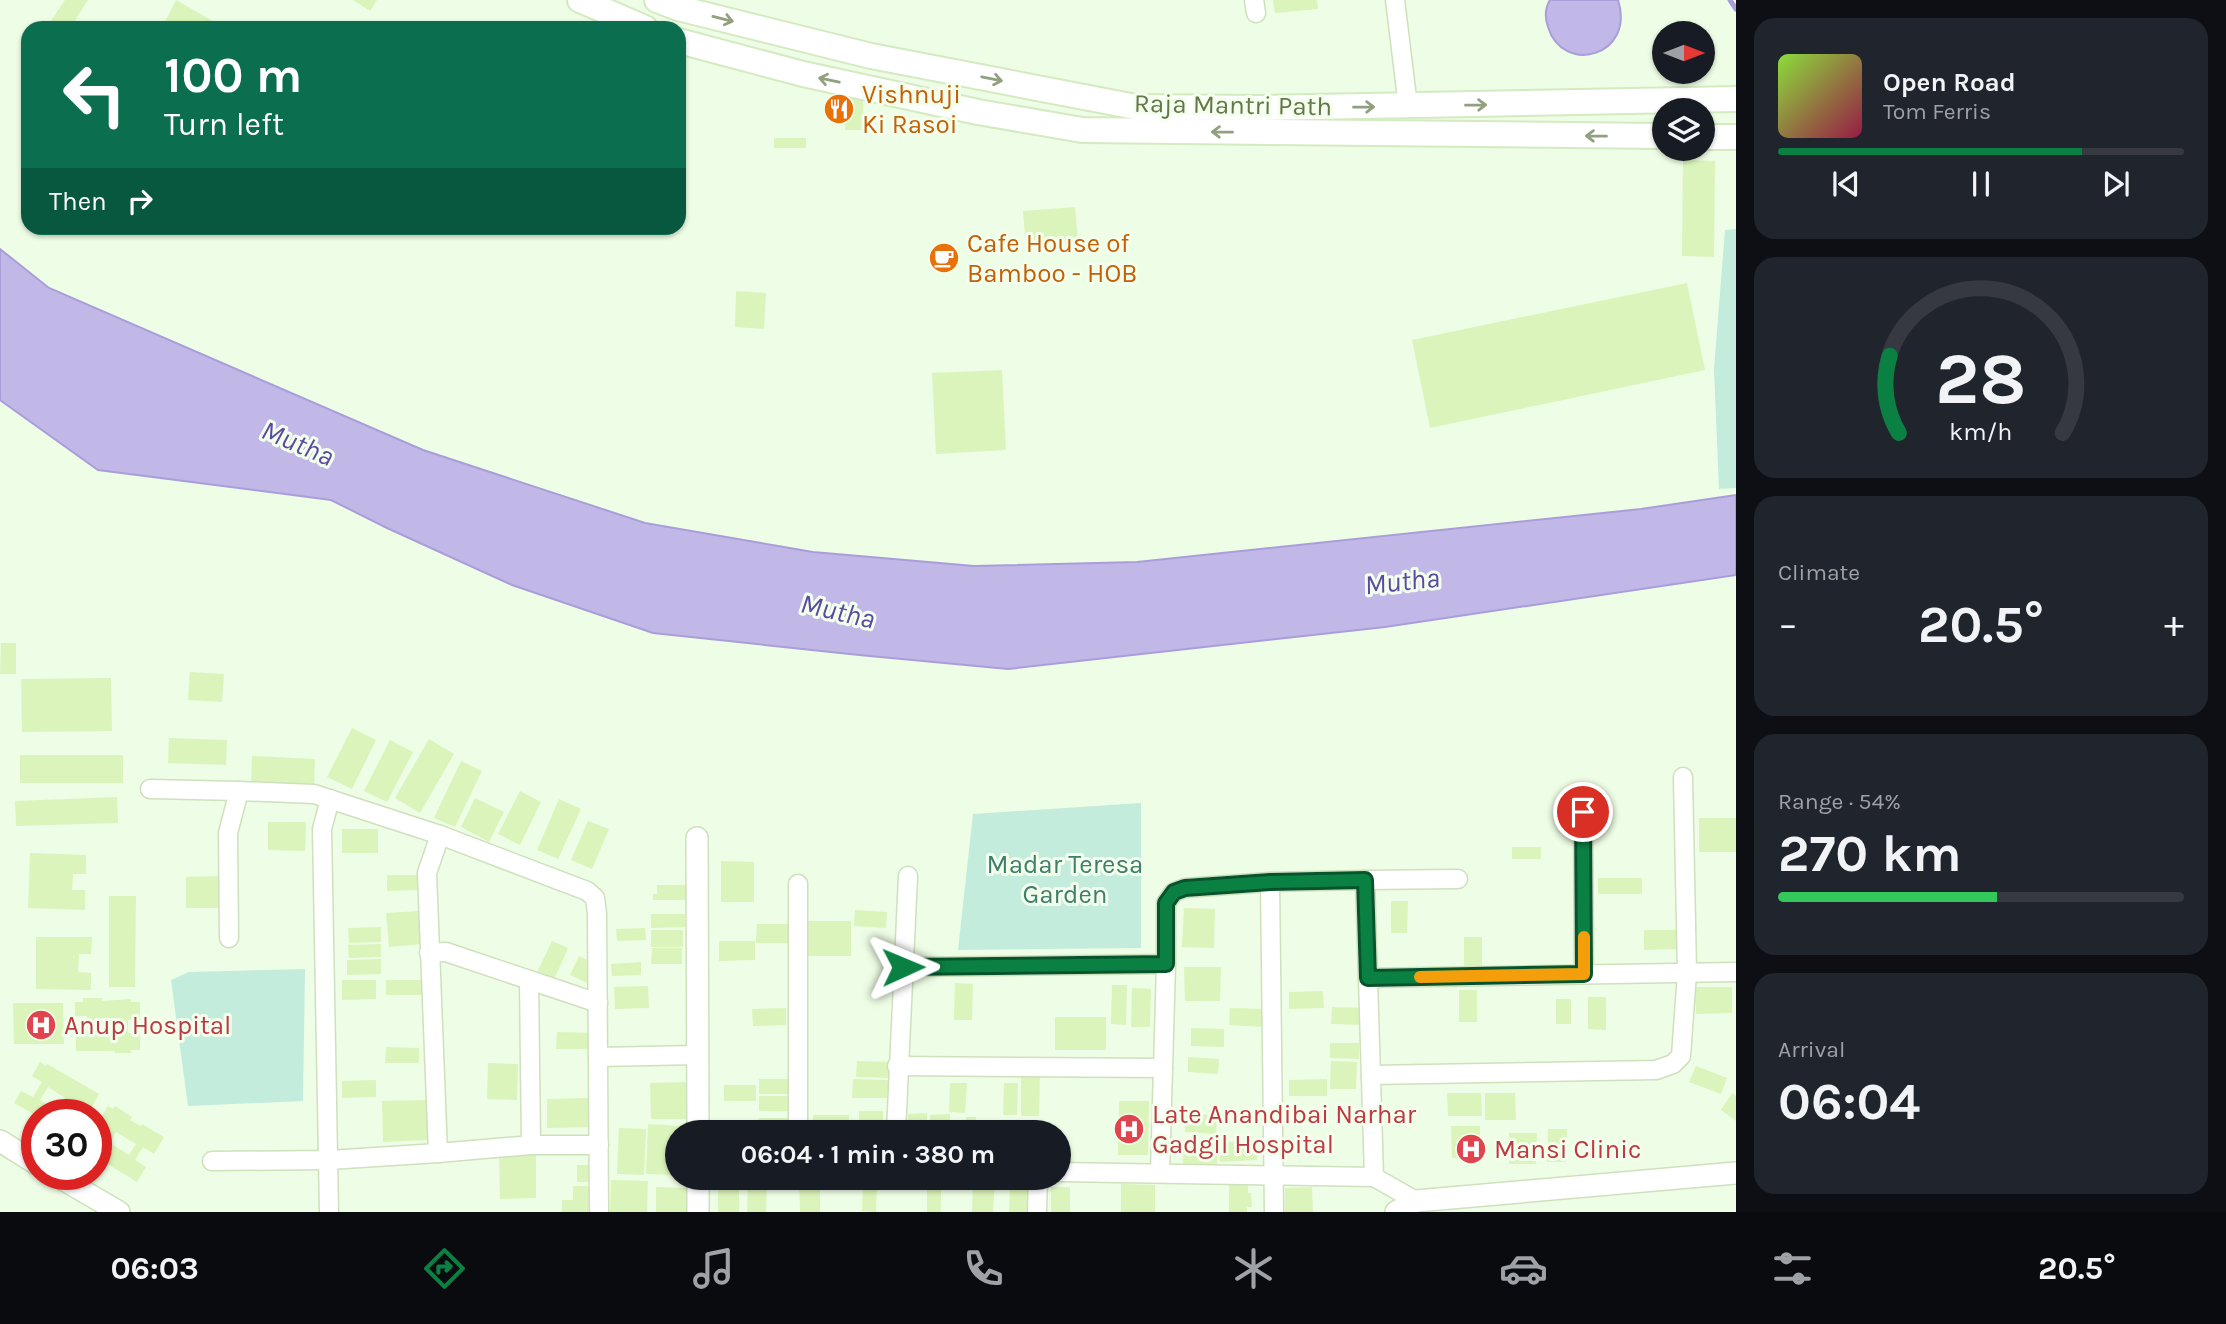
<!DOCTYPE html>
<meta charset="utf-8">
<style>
:root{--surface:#171b24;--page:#20242c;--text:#f1f3f6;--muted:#9ea1a6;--line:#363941;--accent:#0b8043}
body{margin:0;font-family:Karla,sans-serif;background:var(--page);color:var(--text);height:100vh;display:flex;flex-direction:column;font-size:26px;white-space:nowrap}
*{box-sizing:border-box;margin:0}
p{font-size:23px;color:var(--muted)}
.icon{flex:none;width:38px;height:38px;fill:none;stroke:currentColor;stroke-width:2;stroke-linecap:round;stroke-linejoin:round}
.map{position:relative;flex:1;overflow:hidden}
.details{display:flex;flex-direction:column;gap:18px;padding:18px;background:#0d0f14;width:490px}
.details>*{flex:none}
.banner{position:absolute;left:21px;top:21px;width:665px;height:214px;border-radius:21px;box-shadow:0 2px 5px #0004;background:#0b6e4f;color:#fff;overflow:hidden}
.needle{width:46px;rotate:90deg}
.fabs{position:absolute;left:1652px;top:21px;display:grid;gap:14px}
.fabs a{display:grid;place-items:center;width:63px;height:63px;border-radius:50%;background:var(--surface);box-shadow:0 2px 5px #0004;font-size:35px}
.speed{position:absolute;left:21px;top:1099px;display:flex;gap:14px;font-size:35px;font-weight:700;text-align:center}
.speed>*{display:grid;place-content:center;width:91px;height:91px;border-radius:50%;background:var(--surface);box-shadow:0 2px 5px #0004;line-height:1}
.speed .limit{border:10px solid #d22;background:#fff;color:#111}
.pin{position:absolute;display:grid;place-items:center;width:60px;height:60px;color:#fff;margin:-30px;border:4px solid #fff;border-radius:50%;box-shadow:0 2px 7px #0007}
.me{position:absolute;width:77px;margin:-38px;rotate:89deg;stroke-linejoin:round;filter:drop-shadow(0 0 5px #0008)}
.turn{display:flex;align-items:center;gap:24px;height:147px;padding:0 28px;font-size:32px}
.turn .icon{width:91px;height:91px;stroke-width:2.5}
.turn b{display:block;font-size:49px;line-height:60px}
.then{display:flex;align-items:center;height:66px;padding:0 28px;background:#0003;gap:14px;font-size:26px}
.big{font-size:52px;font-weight:700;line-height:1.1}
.details .tile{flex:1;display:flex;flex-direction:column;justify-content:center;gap:10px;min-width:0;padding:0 24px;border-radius:21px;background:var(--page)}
.details .dial{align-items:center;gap:0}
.dial svg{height:182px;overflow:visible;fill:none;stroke:var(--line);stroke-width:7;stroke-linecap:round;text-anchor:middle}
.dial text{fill:var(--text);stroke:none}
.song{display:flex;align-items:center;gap:21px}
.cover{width:84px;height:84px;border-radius:10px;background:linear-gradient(135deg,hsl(90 70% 55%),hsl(340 70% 35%))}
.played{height:7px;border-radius:4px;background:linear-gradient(90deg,var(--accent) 75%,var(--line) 75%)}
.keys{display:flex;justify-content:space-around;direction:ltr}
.heat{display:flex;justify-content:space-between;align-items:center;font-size:38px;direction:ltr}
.charge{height:10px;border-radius:5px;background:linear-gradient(90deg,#34c759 54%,var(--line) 0)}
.trip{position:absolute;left:665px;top:1120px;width:406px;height:70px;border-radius:35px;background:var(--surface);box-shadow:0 2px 5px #0004;font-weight:700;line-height:70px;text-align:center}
.menu{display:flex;height:112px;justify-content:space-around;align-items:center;background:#090b0e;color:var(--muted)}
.menu .icon{width:49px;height:49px}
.menu .active{color:var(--accent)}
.menu b{font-size:32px;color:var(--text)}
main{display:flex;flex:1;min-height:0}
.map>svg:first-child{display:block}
.green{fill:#c3ecdc}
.water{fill:#c1b8e8;stroke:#a99eda;stroke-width:2}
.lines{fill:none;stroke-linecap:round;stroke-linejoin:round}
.stream{stroke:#a99eda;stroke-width:5}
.building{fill:#dbf4bb;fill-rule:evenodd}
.minor-casing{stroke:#cfe0bd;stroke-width:21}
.tertiary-casing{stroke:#cfe0bd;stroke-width:24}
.secondary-casing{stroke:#d4eac0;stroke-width:28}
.minor{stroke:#fff;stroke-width:18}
.tertiary{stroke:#fff;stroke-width:21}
.secondary{stroke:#fff;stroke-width:24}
.oneway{stroke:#93a080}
.route-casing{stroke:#07532c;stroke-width:18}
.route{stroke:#0b8043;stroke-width:12}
.slow{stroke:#f59e0b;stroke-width:12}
.labels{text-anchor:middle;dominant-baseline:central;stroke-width:6;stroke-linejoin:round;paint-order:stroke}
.food-label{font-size:26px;fill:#c56008;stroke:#f3ffec;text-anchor:start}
.street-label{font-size:26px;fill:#657749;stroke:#f3ffec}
.park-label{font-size:26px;fill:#407e6e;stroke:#f3ffec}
.health-label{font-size:26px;fill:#be3a42;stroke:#f3ffec;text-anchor:start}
.water-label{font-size:28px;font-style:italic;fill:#5b4aa1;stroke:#f3ffec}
</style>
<main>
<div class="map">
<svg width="1736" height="1212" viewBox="0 0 1736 1212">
<rect width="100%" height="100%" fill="#eefde5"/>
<g class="green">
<path d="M1736 229V488L1719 489 1714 369 1725 230Z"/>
<path d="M1141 803V948L958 950 973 814Z"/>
<path d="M305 969 303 1101 188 1106 171 980 189 972Z"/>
</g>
<g class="water">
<path d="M1550 0H1618C1636 56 1563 76 1548 27 1545 18 1545 8 1550 0Z"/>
<path d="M0 249 49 288 423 450 645 523 813 552 974 566 1137 562 1641 509 1736 495V575L1385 627 1008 669 859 655 653 633 512 585 387 528 331 500 98 470 0 400Z"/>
</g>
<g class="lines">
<path class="stream" d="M1730 0 1736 9"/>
</g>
<g class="building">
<path d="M65 0H88L70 28H46Z"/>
<path d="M176 0 225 28H162Z"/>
<path d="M353 0H377L370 11Z"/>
<path d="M1273 0H1317L1318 9 1275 13Z"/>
<rect x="845" y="98" width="18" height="32"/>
<rect x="774" y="138" width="32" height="10"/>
<path d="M1683 160 1715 161 1714 257 1682 256Z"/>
<path d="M1075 207 1078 241 1026 246 1023 211Z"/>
<path d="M1687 283 1705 370 1430 428 1412 340Z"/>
<path d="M736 291 766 293 764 329 735 327Z"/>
<path d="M1002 370 1006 450 936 454 932 373Z"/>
<path d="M1 643H16V674H0Z"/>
<path d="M190 672 224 674 222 702 188 700Z"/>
<path d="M111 678 112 731 22 732 21 679Z"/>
<path d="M352 728 376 740 352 789 327 777Z"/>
<path d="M169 738 227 740 226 765 168 763Z"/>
<path d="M429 739 454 754 420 813 395 798Z"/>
<path d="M390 740 413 752 387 802 364 791Z"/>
<rect x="20" y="755" width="103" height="28"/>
<path d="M252 756 315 759 314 786 251 782Z"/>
<path d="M461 761 482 771 455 827 434 818Z"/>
<path d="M520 791 541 802 520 845 498 834Z"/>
<path d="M117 797 118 823 16 826 15 801Z"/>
<path d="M475 798 504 812 489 842 461 827Z"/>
<path d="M559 799 581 809 558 859 537 850Z"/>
<rect x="1699" y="818" width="37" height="34"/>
<path d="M588 821 609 829 592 869 571 860Z"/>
<path d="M268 822H306L305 851 268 850Z"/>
<rect x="342" y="829" width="36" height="24"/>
<rect x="1512" y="847" width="29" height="12"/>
<path d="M30 853 86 855V874H73L72 890H85V910L28 908Z"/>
<path d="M721 861 754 862V902H721Z"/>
<path d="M387 875H420V890L387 891Z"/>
<path d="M222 876V908H186V877Z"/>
<rect x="1598" y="878" width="44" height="16"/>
<path d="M657 885H687V900H653V894H657Z"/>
<path d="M109 896H136L135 987H109Z"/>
<path d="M1391 901H1408L1407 933H1391Z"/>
<path d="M1184 908 1215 909 1214 948 1182 947Z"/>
<path d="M855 910 887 912 886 928 854 926Z"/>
<path d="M420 911 423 944 389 947 386 913Z"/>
<path d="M651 914H685V927L651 928Z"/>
<rect x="804" y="921" width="47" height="35"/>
<path d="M757 924H791V943H756Z"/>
<path d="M381 927V942L349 943 348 928Z"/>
<path d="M645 928 646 940 617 941 616 929Z"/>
<rect x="651" y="930" width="32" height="17"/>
<path d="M1644 930H1678V949L1644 950Z"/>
<path d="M36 937H92L91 954H79L78 972 91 973V990L36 989Z"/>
<rect x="1464" y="937" width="18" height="32"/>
<path d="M552 941 568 948 553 982 536 975Z"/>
<path d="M719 941H755V960L719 961Z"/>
<path d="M381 944V957L349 958 348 945Z"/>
<path d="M652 948H682V964H651Z"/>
<path d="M579 956 596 964 587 983 570 975Z"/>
<path d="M381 959V974L347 975V960Z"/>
<path d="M641 962V975L612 976 611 964Z"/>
<path d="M1184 967H1221L1220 1001H1185Z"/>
<path d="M342 980H376V999L342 1000Z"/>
<rect x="386" y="980" width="39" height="15"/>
<path d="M955 983 973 984 972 1020H954Z"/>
<path d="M1112 985H1127L1126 1025 1111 1024Z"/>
<path d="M648 986 649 1008 615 1009 614 987Z"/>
<path d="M1695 987H1732V1013L1696 1014Z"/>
<path d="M1132 988 1151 989 1150 1027H1131Z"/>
<rect x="1459" y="990" width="18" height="32"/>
<path d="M1323 991 1324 1008 1289 1009V992Z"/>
<path d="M1588 997H1606V1030L1588 1029Z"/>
<path d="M83 998H102V1001L131 999V1002H140V1020H128V1033H140V1050H131V1053H115V1051H76V1036H87V1016H75V1002H83ZM97 1018H120V1036H97Z"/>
<rect x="1556" y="999" width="15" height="25"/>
<path d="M13 1003H63L64 1044H14Z"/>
<path d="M1332 1007 1367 1008V1025L1331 1024Z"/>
<path d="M786 1008V1025L753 1026 752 1009Z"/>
<path d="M1230 1008 1264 1009V1027L1229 1025Z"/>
<rect x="1055" y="1017" width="51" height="33"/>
<path d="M1191 1028 1224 1029V1047L1191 1046Z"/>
<path d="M557 1032 590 1033V1049H556Z"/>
<path d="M1330 1043H1359V1059L1330 1058Z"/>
<path d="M386 1047 419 1048V1063H385Z"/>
<path d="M1188 1057 1219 1059 1218 1074 1188 1072Z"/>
<path d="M857 1061 892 1062V1078L856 1077Z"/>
<path d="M1331 1061 1357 1062 1356 1089H1330Z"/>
<path d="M40 1062 46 1066 47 1064 99 1094 87 1115H80L70 1109 67 1115 37 1116 14 1103 21 1091 33 1097 42 1082 32 1076ZM48 1087 65 1098 58 1111 40 1100Z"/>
<path d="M488 1063 518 1064 517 1100 487 1099Z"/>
<path d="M1696 1066 1727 1078 1721 1094 1689 1082Z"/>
<path d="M1021 1075H1040L1039 1116H1021Z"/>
<rect x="759" y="1079" width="30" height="15"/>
<path d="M853 1079 888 1080V1098H852Z"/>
<path d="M1327 1079V1096H1289V1080Z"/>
<path d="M376 1080V1097L342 1098V1081Z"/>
<path d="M687 1082 688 1119H651L650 1083Z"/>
<path d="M950 1083H967L965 1113 949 1112Z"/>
<path d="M1004 1083H1018L1017 1115H1003Z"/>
<rect x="724" y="1085" width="32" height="16"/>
<path d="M1447 1093H1481L1482 1116H1448Z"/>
<path d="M1485 1093H1515L1516 1120H1485Z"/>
<path d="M1732 1093 1736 1096V1121L1721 1110Z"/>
<rect x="759" y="1096" width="31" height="15"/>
<path d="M588 1098 589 1127 547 1128V1099Z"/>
<path d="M426 1100 428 1140 383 1142 382 1101Z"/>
<path d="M1119 1101H1149L1148 1155H1118Z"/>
<path d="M108 1106 113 1109 115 1106 132 1117 130 1120 141 1126 142 1124 164 1137 154 1154 143 1147 135 1160 146 1167 137 1182 96 1157V1135L102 1139 109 1127 99 1121ZM116 1132 136 1144 129 1155 110 1143Z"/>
<rect x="859" y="1111" width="24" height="21"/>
<path d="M927 1113V1132H908V1114Z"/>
<path d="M950 1114V1132H931L930 1115Z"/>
<path d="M1185 1114 1217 1115 1216 1134 1185 1132Z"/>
<rect x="813" y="1115" width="36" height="17"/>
<rect x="966" y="1117" width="10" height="15"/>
<rect x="758" y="1118" width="33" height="14"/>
<rect x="1022" y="1120" width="16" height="12"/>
<path d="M648 1124 680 1126V1132H677V1175L646 1174Z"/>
<path d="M1451 1126H1480V1158H1452Z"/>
<path d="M619 1128 646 1129 644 1175 617 1174Z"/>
<path d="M1548 1129H1567L1566 1162H1547Z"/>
<path d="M1509 1133H1537L1536 1164H1509Z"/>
<path d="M1257 1141V1160L1220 1162V1142Z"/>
<path d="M1183 1146H1217V1164L1183 1165Z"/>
<path d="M536 1155V1198L500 1199 499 1156Z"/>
<rect x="577" y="1165" width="21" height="17"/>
<path d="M973 1178H995L993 1212H972Z"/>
<path d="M748 1179H767L766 1212H747Z"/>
<path d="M611 1180 648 1181 647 1212H610Z"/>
<path d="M799 1180H820V1212H800Z"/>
<rect x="927" y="1181" width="14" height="31"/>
<path d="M1121 1184 1155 1185V1212H1121Z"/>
<path d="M1229 1184H1248V1193H1251L1252 1207H1247V1212H1229Z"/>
<path d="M863 1185H877L876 1212 862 1211Z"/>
<path d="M573 1186H595V1212H562V1200H573Z"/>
<path d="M656 1187 688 1188V1212H656Z"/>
<path d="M1010 1187H1028L1027 1212H1009Z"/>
<rect x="1051" y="1187" width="19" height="25"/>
<path d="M1312 1187 1313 1212H1285V1188Z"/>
<rect x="718" y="1188" width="21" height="24"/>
</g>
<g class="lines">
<g class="minor-casing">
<g id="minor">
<path d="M1254 0 1256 13"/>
<path d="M1395 0 1408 106"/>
<path d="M150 789 239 791"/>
<path d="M1583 812 1584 974"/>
<path d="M440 835 427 873 438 1153 531 1145H599"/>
<path d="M1270 882 1274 1212"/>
<path d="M798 884V1132"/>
<path d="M229 938 228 833 239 791 314 794 440 835 587 891 595 898 597 914 599 1212"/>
<path d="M429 953 446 952 598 1003"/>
<path d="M903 967 1166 964"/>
<path d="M1368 978 1736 972"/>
<path d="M529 980 531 1145"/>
<path d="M598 1057 698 1055"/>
<path d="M897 1066 1163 1068"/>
<path d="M1371 1075 1656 1070 1673 1064 1681 1056 1687 973 1683 777"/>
<path d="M896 1132 908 876"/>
<path d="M212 1161 329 1160 438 1153"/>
<path d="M1059 1172 1374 1177 1416 1201"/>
<path d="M1160 1173 1166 964V903L1174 892 1185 888 1270 882 1365 880"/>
<path d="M1374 1177 1365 880 1458 879"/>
<path d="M329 1212 322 829 330 799"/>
<path d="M1037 1212 1038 1178"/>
</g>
</g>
<g class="tertiary-casing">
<g id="tertiary">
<path d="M697 838 698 1132"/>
<path d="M0 1141 37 1164"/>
<path d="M54 1174 119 1212"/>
<path d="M698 1178V1212"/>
<path d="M1396 1212 1416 1201 1736 1173"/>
</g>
</g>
<g class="secondary-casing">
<g id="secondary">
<path d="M580 0 645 28"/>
<path d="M657 0 678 8 871 56 1136 107 1260 108 1736 99"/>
<path d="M679 41 803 74 978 112 1082 130 1664 136"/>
<path d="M1703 137H1736"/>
</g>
</g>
<use href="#minor" class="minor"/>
<use href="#tertiary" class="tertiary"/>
<use href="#secondary" class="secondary"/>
</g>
<defs><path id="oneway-shaft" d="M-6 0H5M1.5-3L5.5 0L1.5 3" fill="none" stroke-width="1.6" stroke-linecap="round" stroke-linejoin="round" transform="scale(1.75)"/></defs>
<g class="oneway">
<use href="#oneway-shaft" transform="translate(723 19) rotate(14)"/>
<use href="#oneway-shaft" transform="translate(992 79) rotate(11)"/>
<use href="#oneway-shaft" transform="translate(829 80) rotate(-168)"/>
<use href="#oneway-shaft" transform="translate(1476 105) rotate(-1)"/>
<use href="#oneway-shaft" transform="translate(1364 107) rotate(-1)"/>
<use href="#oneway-shaft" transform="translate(1222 132) rotate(-179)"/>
<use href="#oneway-shaft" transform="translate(1596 136) rotate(-179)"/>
</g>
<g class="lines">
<g class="route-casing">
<path id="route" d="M903 967 1166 964V903L1174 892 1185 888 1270 882 1365 880 1368 978 1584 974 1583 812"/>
</g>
<use href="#route" class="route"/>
<path class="slow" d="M1420 977 1584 974V937"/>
</g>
<defs>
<g id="restaurant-disc" transform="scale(1.575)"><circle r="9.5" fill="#e8710a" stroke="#f3ffec"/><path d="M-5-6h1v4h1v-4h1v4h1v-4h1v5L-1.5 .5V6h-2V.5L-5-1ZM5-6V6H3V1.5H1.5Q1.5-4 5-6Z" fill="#fff"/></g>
<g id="cafe-disc" transform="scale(1.575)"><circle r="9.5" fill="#e8710a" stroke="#f3ffec"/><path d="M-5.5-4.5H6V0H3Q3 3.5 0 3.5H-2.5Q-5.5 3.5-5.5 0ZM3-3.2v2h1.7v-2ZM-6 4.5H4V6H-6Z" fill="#fff"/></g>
<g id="hospital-disc" transform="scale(1.575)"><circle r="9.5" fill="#e0444e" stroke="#f3ffec"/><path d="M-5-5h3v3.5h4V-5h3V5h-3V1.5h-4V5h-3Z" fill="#fff"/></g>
</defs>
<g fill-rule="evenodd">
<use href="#restaurant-disc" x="839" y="109"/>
<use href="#cafe-disc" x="944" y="258"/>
<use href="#hospital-disc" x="41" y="1025"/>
<use href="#hospital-disc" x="1129" y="1129"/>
<use href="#hospital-disc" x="1471" y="1149"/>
</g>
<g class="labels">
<g class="food-label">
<text x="862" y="94">Vishnuji<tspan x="862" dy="30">Ki Rasoi</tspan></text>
<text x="967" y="243">Cafe House of<tspan x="967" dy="30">Bamboo - HOB</tspan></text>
</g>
<g class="street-label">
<text transform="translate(1233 105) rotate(1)">Raja Mantri Path</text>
</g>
<g class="park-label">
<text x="1065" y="864">Madar Teresa<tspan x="1065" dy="30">Garden</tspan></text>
</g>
<g class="health-label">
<text x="64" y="1025">Anup Hospital</text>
<text x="1152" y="1114">Late Anandibai Narhar<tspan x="1152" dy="30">Gadgil Hospital</tspan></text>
<text x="1494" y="1149">Mansi Clinic</text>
</g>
<g class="water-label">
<text transform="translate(298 443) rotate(23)">Mutha</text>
<text transform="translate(1402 581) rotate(-6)">Mutha</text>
<text transform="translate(838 611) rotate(13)">Mutha</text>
</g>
</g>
</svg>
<div class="fabs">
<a><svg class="needle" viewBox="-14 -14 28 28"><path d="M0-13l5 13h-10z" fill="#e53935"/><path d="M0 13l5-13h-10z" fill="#9ea1a6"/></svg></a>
<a><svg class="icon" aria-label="layers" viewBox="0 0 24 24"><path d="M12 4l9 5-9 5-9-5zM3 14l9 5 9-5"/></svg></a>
</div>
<div class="speed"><div class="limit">30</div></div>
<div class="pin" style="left:1583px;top:812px;background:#d93025"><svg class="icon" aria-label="arrive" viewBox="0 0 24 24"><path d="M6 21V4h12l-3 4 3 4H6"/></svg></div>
<svg class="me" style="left:903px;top:967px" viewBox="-20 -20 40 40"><path d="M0-17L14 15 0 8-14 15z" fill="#0b8043" stroke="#fff" stroke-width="4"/></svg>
<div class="trip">06:04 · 1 min · 380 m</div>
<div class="banner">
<div class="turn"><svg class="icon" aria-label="left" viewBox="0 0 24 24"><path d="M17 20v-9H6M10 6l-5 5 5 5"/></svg><div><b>100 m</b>Turn left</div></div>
<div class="then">Then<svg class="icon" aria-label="right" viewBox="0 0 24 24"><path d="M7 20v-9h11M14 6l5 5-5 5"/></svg></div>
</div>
</div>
<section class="details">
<div class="tile">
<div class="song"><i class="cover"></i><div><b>Open Road</b><p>Tom Ferris</p></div></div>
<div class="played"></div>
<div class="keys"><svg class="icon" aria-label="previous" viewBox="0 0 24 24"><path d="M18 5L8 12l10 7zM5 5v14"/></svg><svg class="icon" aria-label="pause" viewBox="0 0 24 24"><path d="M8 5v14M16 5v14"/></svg><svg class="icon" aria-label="next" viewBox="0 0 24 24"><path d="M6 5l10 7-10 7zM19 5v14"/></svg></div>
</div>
<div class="tile dial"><svg viewBox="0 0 100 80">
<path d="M14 69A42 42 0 1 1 86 69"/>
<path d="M14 69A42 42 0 0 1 10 35" stroke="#0b8043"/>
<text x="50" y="56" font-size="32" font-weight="700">28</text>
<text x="50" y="72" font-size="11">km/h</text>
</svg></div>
<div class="tile"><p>Climate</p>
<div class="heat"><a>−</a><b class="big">20.5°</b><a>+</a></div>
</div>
<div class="tile"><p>Range · 54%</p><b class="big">270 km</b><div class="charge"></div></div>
<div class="tile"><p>Arrival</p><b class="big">06:04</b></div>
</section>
</main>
<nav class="menu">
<b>06:03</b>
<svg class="icon active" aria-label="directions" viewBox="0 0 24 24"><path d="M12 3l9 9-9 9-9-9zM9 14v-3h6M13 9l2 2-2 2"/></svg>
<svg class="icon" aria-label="music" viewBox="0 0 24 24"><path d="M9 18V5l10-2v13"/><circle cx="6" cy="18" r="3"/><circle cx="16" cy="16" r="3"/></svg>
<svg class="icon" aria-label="phone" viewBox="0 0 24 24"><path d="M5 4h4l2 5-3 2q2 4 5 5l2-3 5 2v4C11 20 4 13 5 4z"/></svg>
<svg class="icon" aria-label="climate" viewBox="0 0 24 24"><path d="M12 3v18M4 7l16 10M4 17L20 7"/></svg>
<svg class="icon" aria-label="car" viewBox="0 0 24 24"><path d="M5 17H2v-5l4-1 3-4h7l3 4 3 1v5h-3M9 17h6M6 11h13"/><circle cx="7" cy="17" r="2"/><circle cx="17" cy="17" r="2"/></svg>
<svg class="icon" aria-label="filters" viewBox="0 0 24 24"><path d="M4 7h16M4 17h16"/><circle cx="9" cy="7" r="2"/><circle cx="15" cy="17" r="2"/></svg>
<b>20.5°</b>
</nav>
